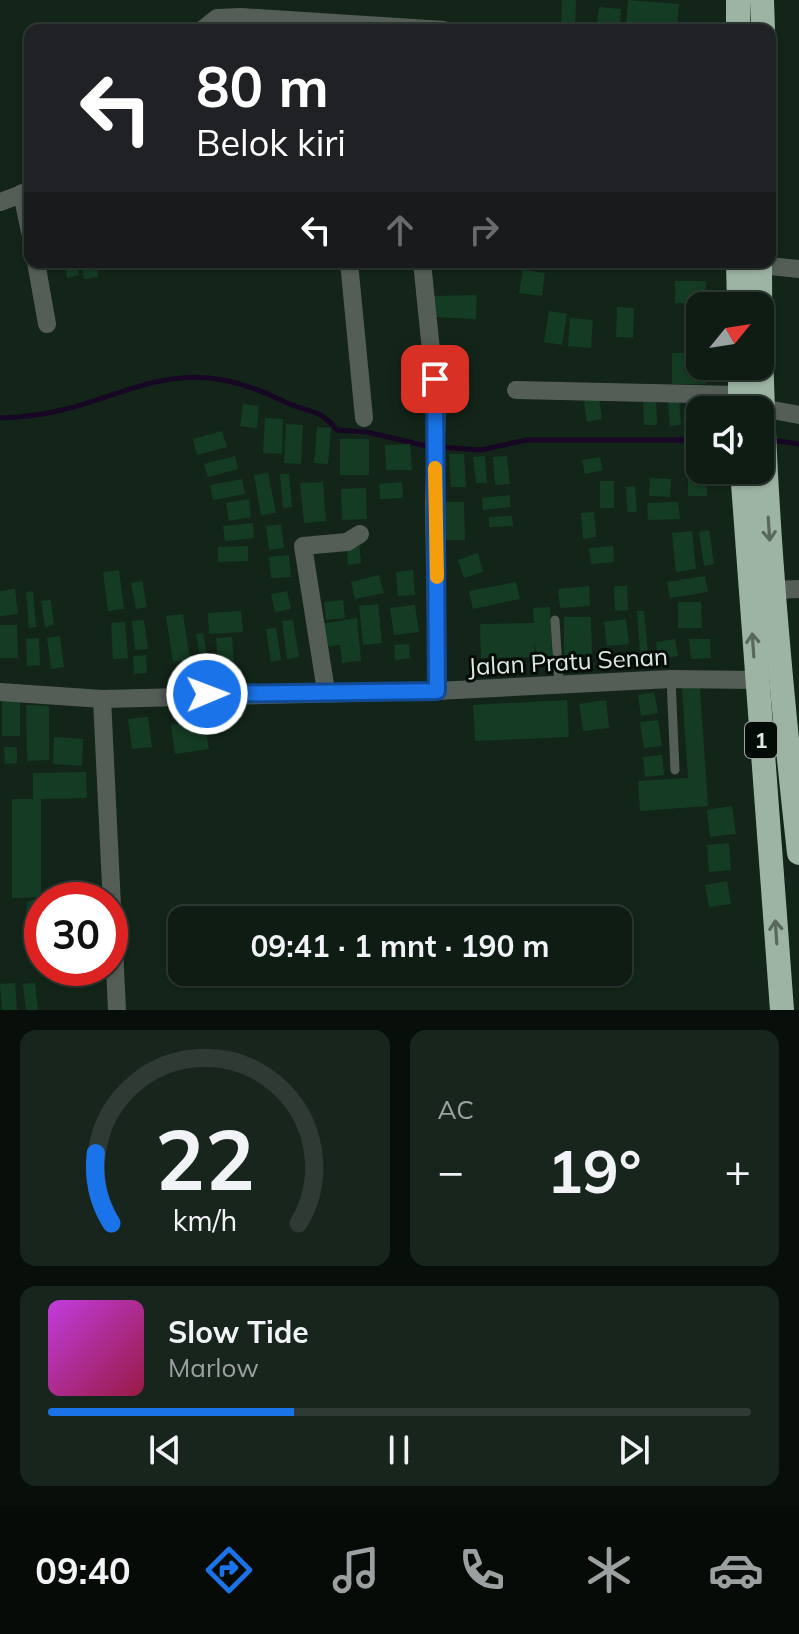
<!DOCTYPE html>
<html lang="id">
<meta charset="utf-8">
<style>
:root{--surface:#0e1c13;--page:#17251c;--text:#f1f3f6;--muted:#9ba1a0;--line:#2e3a33;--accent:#1a73e8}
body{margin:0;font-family:Mulish,sans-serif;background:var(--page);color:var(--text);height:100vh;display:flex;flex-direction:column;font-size:30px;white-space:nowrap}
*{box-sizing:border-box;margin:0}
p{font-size:26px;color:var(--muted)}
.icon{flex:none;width:44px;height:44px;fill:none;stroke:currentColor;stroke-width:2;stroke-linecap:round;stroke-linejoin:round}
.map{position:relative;height:1010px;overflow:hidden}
.drawer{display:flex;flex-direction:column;gap:20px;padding:20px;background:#080f0a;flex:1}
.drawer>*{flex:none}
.guide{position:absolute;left:24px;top:24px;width:752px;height:244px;border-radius:16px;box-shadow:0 2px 6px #0004,0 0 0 2px var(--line);background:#202124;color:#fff;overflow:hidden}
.needle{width:52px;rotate:60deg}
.buttons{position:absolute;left:686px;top:292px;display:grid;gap:16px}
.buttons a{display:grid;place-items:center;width:88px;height:88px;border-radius:16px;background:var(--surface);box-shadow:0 2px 6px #0004,0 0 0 2px var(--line);font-size:40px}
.speed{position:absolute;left:24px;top:882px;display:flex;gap:16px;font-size:40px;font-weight:700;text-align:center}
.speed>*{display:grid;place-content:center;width:104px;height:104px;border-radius:50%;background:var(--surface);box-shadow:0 2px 6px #0004,0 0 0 2px var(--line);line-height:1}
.speed .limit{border:12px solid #d22;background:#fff;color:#111}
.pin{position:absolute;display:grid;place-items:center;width:68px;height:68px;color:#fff;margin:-34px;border-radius:16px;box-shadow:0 4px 12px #0006}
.me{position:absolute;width:88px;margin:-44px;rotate:89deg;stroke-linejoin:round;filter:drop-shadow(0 0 6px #0008)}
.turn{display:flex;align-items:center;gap:28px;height:168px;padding:0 40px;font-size:36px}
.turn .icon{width:104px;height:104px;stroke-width:2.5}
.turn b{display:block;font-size:56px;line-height:68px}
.lanes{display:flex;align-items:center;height:76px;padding:0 40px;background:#0003;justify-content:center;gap:40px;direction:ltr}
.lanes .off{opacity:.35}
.big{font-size:60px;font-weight:700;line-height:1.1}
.drawer .widget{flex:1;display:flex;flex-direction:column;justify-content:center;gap:12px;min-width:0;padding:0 28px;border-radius:16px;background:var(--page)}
.drawer .dial{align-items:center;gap:0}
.dial svg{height:208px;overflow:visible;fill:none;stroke:var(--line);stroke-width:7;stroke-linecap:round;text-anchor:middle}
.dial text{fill:var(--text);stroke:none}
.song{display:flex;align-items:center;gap:24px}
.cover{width:96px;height:96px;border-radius:12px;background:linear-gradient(135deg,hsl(290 70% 55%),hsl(340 70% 35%))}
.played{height:8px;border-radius:4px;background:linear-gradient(90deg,var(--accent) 35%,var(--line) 35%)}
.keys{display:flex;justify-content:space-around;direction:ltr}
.heat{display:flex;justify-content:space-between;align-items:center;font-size:44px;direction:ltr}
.drawer .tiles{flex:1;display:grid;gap:20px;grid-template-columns:1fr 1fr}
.widget:last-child{grid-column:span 2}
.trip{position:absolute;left:168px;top:906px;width:464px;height:80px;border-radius:16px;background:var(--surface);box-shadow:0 2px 6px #0004,0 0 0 2px var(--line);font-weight:700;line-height:80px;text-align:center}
.menu{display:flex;height:128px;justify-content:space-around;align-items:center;background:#060b08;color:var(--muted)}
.menu .icon{width:56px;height:56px}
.menu .current{color:var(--accent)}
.menu b{font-size:36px;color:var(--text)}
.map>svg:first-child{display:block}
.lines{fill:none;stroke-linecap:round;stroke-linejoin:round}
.stream{stroke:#170624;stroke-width:5}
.building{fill:#143c24}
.lane{stroke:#555d57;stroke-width:9}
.street{stroke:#555d57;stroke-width:18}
.highway{stroke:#9db3a3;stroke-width:24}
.oneway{stroke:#59685d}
.route-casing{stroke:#114b97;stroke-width:20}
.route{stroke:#1a73e8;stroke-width:14}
.slow{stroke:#f59e0b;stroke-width:14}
.labels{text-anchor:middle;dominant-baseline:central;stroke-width:6;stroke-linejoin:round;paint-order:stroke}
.shield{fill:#050c07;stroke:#9da7a0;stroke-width:2}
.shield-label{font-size:22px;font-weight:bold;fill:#dee9e1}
.street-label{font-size:24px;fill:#dee9e1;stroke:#050c07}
</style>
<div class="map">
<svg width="799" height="1010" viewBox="0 0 799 1010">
<rect width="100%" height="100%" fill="#132519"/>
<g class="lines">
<g class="stream">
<path d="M0 418C121 416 161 339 285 402 309 413 319 408 337 430L367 432 426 446 480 450 527 440H700"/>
<path d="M772 440 799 444"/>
</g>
</g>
<g class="building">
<path d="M562 0H576L575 29H561Z"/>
<path d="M628 0 679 4 677 30H626Z"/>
<path d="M599 7 621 9 620 24 597 22Z"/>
<path d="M65 262H76L79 275 67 278Z"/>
<path d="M81 262H96L98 277 84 279Z"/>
<path d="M523 270 545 273 542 296 519 293Z"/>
<path d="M675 281H706L705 304 675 303Z"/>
<path d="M477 295 476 319 435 317 433 296Z"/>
<path d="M617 307 634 308 633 338 616 337Z"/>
<path d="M549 311 567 314 562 345 544 342Z"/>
<path d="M570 318 593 320 591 348 568 346Z"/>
<path d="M672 353H700V366H706V384H672Z"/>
<path d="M447 358 468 359 470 396 447 398Z"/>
<path d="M599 399 602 419 587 422 584 401Z"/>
<path d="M656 399 657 425H644L643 400Z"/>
<path d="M691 400 707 402 706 410H700V425L688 423Z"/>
<path d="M679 401 681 425 670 426 668 402Z"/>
<path d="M243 404 259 406 257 428 240 426Z"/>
<path d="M265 418 283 419 282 454 263 453Z"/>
<path d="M286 424 303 425 301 464 284 463Z"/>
<path d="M317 427 331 428 328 464 314 463Z"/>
<path d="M222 431 227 447 197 455 193 439Z"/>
<rect x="340" y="439" width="29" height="36"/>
<path d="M410 444 412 470H386L385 445Z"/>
<path d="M449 454H464L466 487H451Z"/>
<path d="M235 456 238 469 208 477 204 464Z"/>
<path d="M485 456 487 483H476L473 457Z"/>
<path d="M507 456 510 484 495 485 493 457Z"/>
<path d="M600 457 603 470 585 474 582 460Z"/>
<path d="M268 473 276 513 261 515 254 475Z"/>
<path d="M280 474H289L292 507 283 508Z"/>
<path d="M650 478 671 479 670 497 649 496Z"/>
<path d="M242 479 245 494 213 500 210 485Z"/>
<rect x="688" y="479" width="19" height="17"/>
<rect x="600" y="481" width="14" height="27"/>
<path d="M323 482 326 521 304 523 300 483Z"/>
<path d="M402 482 403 498 380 499 379 484Z"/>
<path d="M635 486 637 512H627L626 487Z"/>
<path d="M366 488 367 519 342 520 341 489Z"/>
<path d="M510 495V507L483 510 482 498Z"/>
<path d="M249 499 251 517 229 521 226 503Z"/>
<path d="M444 502H464L465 540H444Z"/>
<path d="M678 502 680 519 648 520 647 503Z"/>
<path d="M594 512 596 537 583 539 581 513Z"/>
<path d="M512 516 513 526 489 527V517Z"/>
<path d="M253 523 254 538 225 541 223 526Z"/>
<path d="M281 524 284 548 269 550 266 526Z"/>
<path d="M709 530 714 564 704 566 699 532Z"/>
<path d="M692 531 696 569 676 572 672 533Z"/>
<path d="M359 541 361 563 348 565 346 542Z"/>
<path d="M248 546V561L218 562V547Z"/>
<path d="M613 546 614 562 591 564 589 548Z"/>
<path d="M478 553 483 572 464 578 458 560Z"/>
<path d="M289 555 291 577 271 578 269 557Z"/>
<path d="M119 570 124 609 108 611 103 572Z"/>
<path d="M413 570 415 595 398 596 396 572Z"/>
<path d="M379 575 384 593 355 599 351 582Z"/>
<path d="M705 576 708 592 670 598 667 582Z"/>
<path d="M142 581 147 607 136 609 131 583Z"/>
<path d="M516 582 520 599 473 609 469 591Z"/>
<path d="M589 586 590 606 560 608 558 589Z"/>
<path d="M614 586H627L628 610 615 611Z"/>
<path d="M15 589 18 614 0 616V591Z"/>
<path d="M33 591 36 627 29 628 26 592Z"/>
<path d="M287 591 291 609 275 612 271 594Z"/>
<path d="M51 600 54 625 45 627 41 601Z"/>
<path d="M343 600 345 618 326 620 324 602Z"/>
<path d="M678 602H701L702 628H678Z"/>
<path d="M378 604 382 643 363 645 359 606Z"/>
<path d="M415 605 419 632 394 635 390 608Z"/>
<path d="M550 607 552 658 536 659 535 639 534 657 481 658 480 624 534 623 533 608Z"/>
<path d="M241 611 243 632 209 634 208 613Z"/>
<path d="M637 611H644L648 652 640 653Z"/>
<path d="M183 614 190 660 173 662 166 616Z"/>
<path d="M564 617H591L592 660H564Z"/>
<path d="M357 618 361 661 342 663 340 645 325 647 321 624Z"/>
<path d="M626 619 629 644 607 646 604 622Z"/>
<path d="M144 620 148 649 135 650 132 621Z"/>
<path d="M293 620 299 657 287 659 282 621Z"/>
<path d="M125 622 128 658 113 659 111 623Z"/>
<path d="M0 625H17L18 658H0Z"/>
<path d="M276 628 281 660 271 662 266 629Z"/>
<path d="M203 633 208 661 201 662 196 634Z"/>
<path d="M60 636 64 667 51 669 47 638Z"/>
<path d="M232 637 234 665 218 666 216 638Z"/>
<path d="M39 638 40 665 27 666 26 639Z"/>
<path d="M675 639 678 656 658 659 656 642Z"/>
<path d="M689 639H710L711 658 691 659Z"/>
<path d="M409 644 410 658 395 660 394 645Z"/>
<path d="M146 655 147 673 134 674 133 656Z"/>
<path d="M700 687 708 806 640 811 638 781 688 778 682 688Z"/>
<path d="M654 692 658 713 641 716 638 695Z"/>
<rect x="2" y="694" width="18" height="42"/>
<path d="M567 700 569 737 475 741 473 705Z"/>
<path d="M606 700 609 728 583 731 579 704Z"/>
<path d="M26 705 49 706V760L27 761Z"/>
<path d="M148 717 152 747 132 749 128 719Z"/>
<path d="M204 720 209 749 175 754 171 725Z"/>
<path d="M658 720 662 746 644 748 640 722Z"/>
<path d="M54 737 83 739 82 766 53 764Z"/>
<path d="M4 747H17V763L5 764Z"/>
<path d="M662 755 664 775 645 777 643 757Z"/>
<path d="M86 772 87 798 41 799V897L12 898V799H33V773Z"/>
<path d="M732 806 736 834 710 837 707 810Z"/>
<path d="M729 843 731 870 709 872 707 845Z"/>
<path d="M727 881 731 904 709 907 705 885Z"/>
<path d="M42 897H96V900H42V927H25L27 902Z"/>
<path d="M15 983 17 1010H2L0 984Z"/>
<path d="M35 983 38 1010H26L23 984Z"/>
</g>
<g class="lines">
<g class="lane">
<path d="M555 620 559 685"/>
<path d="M671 679 675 770"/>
</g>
<g class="street">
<path d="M202 30 217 18 241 17 444 30"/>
<path d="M22 193 30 232"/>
<path d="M0 202 30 191"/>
<path d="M36 262 47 324"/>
<path d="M349 262 364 418"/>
<path d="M422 262 437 409 434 503 437 691"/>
<path d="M760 265 799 269"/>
<path d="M516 390 740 395"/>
<path d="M762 408 799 415"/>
<path d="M773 590 799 589"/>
<path d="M326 691 303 546 347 542 360 534"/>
<path d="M0 692 102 699 437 691 671 679 755 680"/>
<path d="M102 699 117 1010"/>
</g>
<g class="highway">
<path d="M762 0 763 30"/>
<path d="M738 30V0"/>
<path d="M738 262 739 306"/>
<path d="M760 262C760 460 777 656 799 853"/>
<path d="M740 366V410"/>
<path d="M742 470 782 1010"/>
</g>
</g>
<defs><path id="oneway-shaft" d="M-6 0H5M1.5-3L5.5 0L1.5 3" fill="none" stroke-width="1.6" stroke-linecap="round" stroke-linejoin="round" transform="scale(2)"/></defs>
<g class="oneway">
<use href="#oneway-shaft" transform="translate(769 529) rotate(86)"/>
<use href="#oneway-shaft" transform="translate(753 645) rotate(-94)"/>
<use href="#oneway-shaft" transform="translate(776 932) rotate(-94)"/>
</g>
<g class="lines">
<g class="route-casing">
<path id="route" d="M207 694 437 691 435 379"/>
</g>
<use href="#route" class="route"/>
<path class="slow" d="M435 468 437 577"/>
</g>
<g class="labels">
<rect class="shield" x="745" y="722" width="32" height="36" rx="6"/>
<g class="shield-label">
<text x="761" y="740">1</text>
</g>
<g class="street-label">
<text transform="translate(568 661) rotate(-3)">Jalan Pratu Senan</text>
</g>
</g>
</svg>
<div class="buttons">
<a><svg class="needle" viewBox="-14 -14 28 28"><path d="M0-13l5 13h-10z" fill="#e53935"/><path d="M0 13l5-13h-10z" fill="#9ba1a0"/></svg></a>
<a><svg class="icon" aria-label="sound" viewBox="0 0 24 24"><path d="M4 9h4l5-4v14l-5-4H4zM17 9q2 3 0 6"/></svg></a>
</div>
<div class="speed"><div class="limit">30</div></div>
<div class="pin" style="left:435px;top:379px;background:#d93025"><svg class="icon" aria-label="arrive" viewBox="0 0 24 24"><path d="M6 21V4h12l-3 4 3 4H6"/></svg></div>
<svg class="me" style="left:207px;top:694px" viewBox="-20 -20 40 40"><circle r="17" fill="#1a73e8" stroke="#fff" stroke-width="3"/><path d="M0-11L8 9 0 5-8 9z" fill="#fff"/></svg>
<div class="trip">09:41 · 1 mnt · 190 m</div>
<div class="guide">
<div class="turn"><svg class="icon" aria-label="left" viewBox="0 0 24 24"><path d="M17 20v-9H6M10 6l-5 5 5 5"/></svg><div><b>80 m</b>Belok kiri</div></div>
<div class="lanes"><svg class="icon" aria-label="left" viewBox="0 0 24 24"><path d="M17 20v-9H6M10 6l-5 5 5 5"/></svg><svg class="icon off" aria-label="ahead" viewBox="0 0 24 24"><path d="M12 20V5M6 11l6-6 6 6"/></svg><svg class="icon off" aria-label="right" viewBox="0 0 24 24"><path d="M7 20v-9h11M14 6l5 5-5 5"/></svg></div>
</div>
</div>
<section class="drawer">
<div class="tiles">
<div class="widget dial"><svg viewBox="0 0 100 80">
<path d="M14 69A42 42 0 1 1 86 69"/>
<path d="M14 69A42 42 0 0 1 8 42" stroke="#1a73e8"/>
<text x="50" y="56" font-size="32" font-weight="700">22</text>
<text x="50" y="72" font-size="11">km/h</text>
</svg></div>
<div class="widget"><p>AC</p>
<div class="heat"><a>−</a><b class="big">19°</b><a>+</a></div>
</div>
<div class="widget">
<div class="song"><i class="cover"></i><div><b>Slow Tide</b><p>Marlow</p></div></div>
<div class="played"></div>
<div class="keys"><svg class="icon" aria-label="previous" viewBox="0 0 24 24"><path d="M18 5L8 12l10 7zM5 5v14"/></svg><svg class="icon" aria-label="pause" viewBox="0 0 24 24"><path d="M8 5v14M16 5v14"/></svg><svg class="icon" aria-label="next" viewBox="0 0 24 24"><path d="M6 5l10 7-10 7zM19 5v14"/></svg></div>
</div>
</div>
</section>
<nav class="menu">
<b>09:40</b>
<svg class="icon current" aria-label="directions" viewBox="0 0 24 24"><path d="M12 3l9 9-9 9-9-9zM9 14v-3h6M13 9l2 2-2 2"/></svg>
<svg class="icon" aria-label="music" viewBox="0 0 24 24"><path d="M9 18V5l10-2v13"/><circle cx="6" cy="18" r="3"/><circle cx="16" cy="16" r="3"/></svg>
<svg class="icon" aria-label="phone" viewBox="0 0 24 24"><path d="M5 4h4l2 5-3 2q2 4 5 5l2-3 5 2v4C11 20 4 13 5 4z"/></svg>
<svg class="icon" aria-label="climate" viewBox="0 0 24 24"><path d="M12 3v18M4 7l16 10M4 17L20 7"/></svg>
<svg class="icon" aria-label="car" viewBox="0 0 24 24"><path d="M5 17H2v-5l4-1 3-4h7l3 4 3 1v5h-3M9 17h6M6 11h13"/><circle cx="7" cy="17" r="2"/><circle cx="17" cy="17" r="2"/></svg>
</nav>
